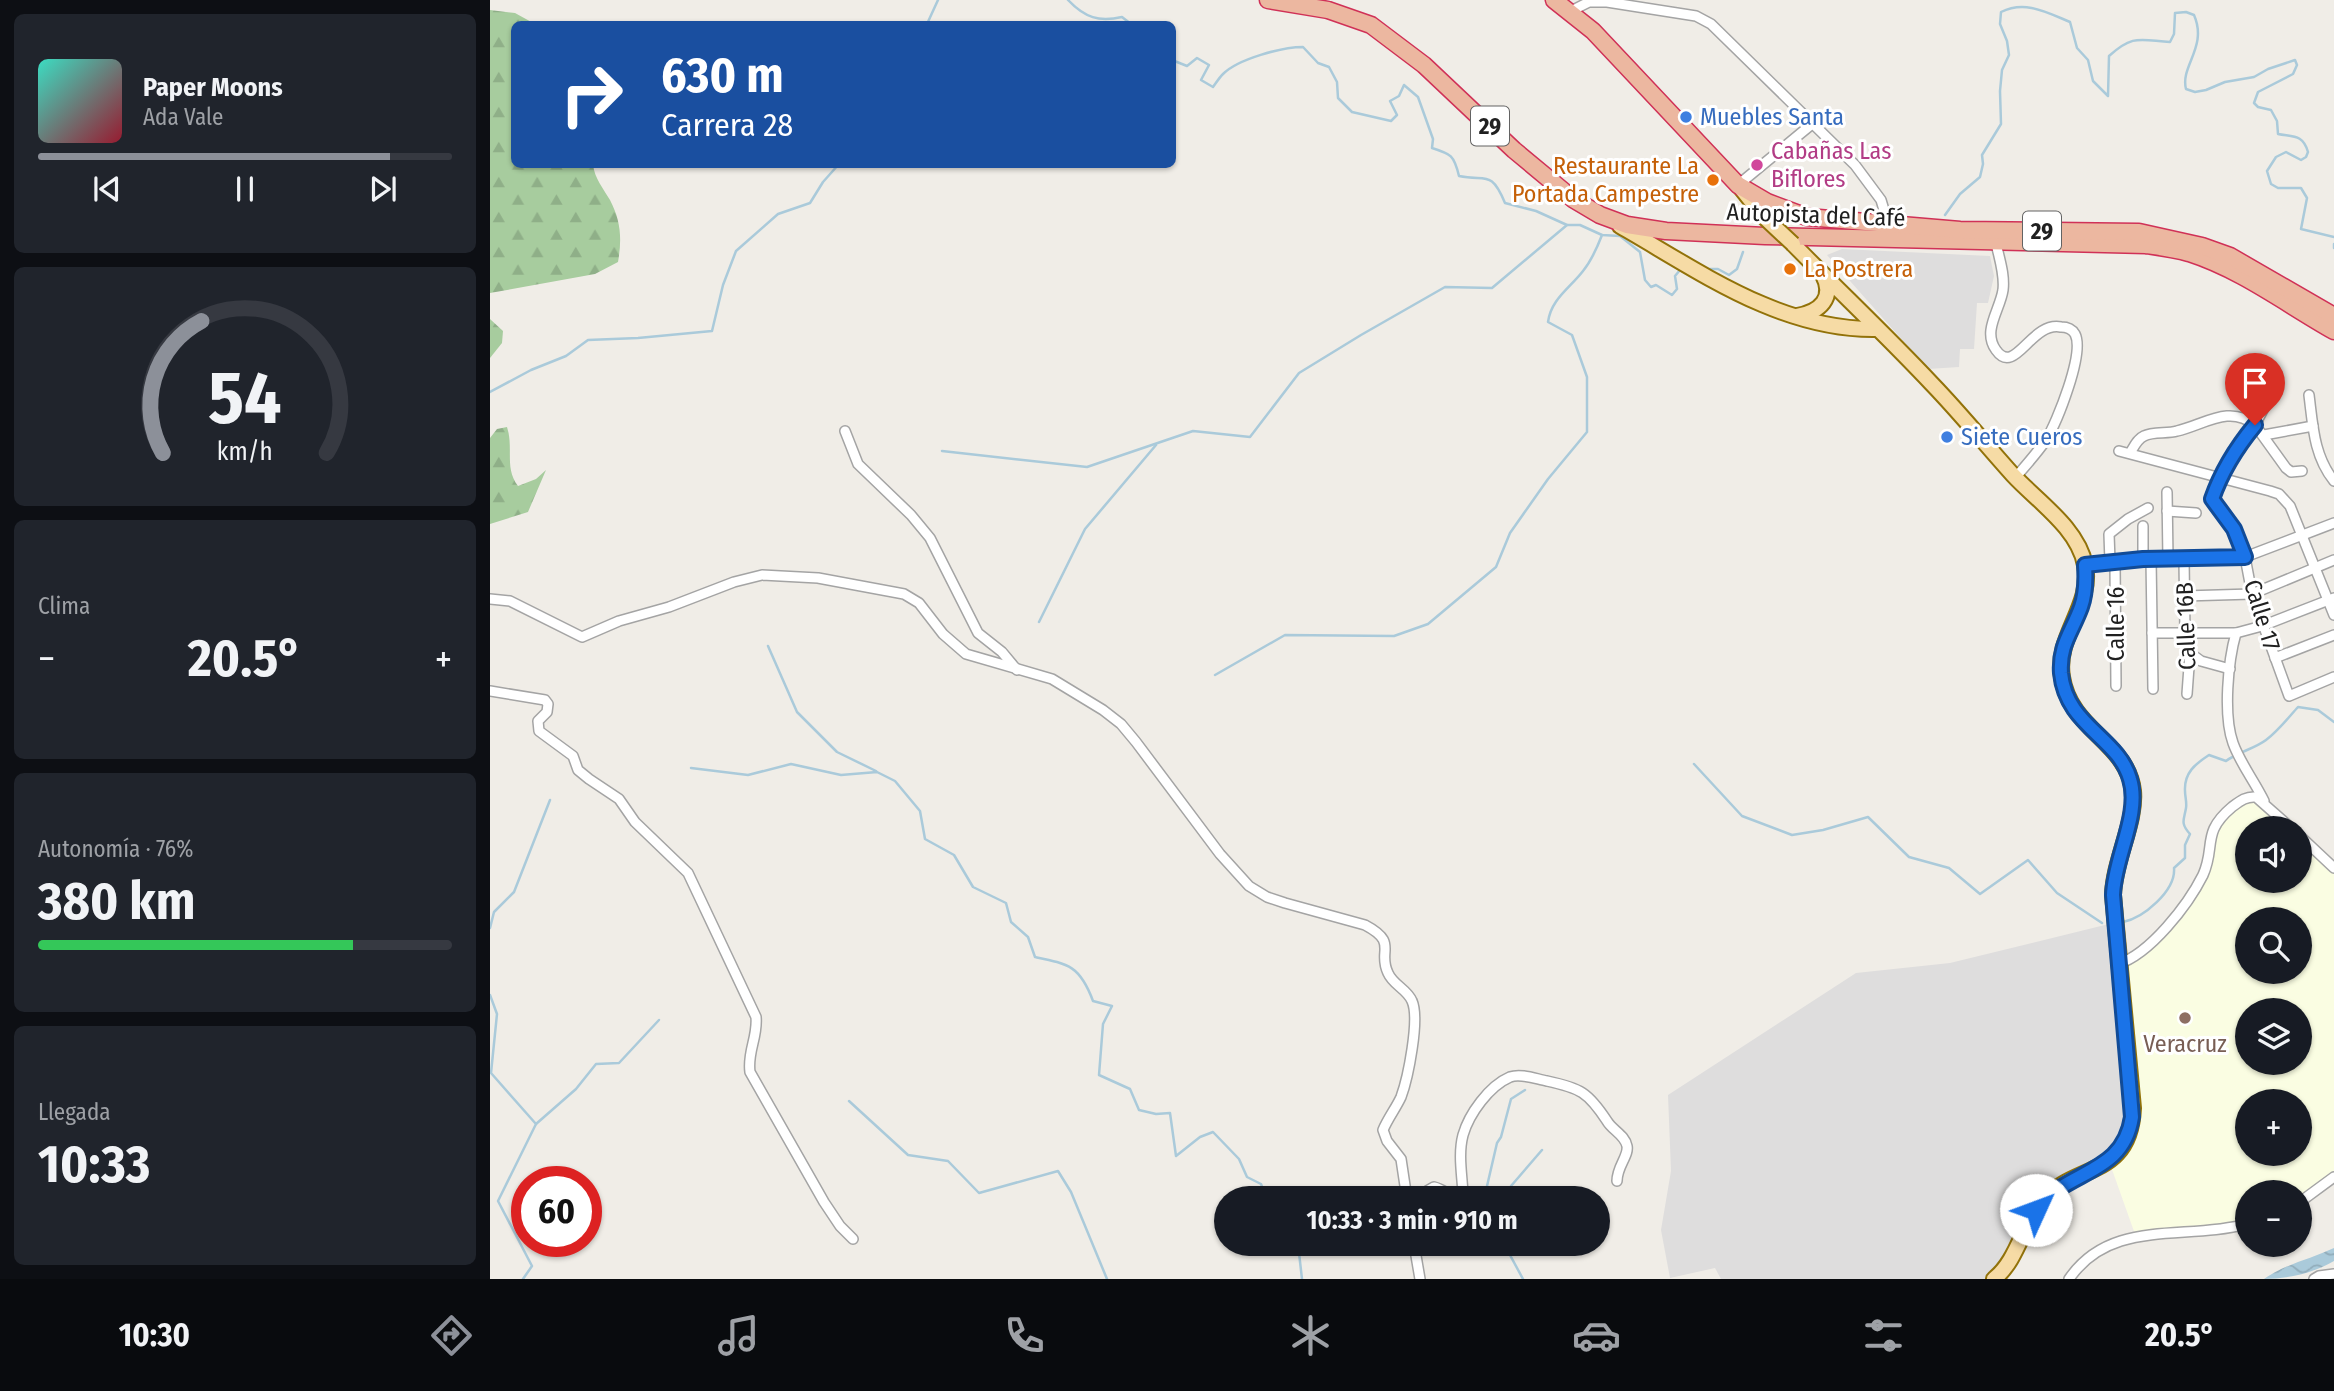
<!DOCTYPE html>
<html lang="es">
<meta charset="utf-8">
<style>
:root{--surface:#171b24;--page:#20242c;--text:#f1f3f6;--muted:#9ea1a6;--line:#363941;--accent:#8c9099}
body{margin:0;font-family:"Fira Sans Condensed",sans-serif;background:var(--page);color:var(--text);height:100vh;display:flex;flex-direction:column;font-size:26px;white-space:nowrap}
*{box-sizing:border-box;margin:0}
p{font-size:23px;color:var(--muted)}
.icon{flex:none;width:38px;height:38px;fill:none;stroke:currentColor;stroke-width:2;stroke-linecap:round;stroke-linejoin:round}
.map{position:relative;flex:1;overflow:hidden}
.details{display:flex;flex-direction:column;gap:14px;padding:14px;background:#0d0f14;width:490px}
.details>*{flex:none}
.guide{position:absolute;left:21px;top:21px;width:665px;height:147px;border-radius:10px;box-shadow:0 2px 5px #0004;background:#1a4fa0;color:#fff;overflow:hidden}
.buttons{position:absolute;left:1745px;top:816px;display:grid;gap:14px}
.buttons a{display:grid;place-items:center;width:77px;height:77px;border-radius:50%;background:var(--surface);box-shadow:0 2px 5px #0004;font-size:35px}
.speed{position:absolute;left:21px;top:1166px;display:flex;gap:14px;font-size:35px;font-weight:700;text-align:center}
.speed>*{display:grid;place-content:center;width:91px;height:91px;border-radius:50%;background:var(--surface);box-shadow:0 2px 5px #0004;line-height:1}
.speed .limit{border:10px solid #d22;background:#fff;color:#111}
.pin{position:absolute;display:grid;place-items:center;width:60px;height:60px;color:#fff;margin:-72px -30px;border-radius:50% 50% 50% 0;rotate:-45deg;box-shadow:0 0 7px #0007}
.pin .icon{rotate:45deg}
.me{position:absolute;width:77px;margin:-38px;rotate:47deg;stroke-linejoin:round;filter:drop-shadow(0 0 5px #0008)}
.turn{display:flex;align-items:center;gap:24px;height:147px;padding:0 35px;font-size:32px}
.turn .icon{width:91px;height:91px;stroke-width:2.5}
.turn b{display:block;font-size:49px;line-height:60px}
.big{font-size:52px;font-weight:700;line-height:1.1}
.details .widget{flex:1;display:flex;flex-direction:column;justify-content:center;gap:10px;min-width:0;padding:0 24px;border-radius:10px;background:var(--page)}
.details .dial{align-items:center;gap:0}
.dial svg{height:182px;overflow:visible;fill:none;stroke:var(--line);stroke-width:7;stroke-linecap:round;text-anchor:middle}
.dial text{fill:var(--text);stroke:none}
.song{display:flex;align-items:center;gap:21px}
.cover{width:84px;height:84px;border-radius:10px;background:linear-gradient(135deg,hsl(170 70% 55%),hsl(350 70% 35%))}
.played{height:7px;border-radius:4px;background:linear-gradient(90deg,var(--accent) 85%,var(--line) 85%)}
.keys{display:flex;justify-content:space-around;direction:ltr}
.heat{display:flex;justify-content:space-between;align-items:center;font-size:38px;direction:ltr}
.charge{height:10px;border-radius:5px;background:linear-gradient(90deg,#34c759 76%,var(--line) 0)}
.trip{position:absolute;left:724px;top:1186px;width:396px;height:70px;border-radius:35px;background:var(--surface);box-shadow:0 2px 5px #0004;font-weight:700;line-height:70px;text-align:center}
.menu{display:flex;height:112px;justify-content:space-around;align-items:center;background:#090b0e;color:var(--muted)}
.menu .icon{width:49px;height:49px}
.menu .current{color:var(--accent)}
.menu b{font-size:32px;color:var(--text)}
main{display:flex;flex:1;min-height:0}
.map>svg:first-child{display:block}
.residential{fill:#dedddd}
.education{fill:#fafde2;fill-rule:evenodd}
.forest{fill:url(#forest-firs)}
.water{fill:url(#water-waves)}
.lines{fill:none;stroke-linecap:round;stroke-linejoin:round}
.stream{stroke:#aacada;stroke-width:2.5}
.minor-casing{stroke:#a4a4a4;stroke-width:12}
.primary-casing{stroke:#927209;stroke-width:18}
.trunk-casing{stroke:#d03157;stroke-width:19}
.minor{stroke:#fff;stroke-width:9}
.primary{stroke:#f6dba5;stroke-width:14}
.trunk{stroke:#ecb7a0;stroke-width:16}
.primary-bridge-casing{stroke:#927209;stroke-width:18;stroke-linecap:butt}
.primary-bridge{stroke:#f6dba5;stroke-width:14}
.route-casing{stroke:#114b97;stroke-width:18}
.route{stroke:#1a73e8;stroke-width:12}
.shop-dot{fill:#3f7fe0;stroke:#fff;stroke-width:2.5}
.hotel-dot{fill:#d1479c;stroke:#fff;stroke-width:2.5}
.food-dot{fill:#e8710a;stroke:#fff;stroke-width:2.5}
.education-dot{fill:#8d6e63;stroke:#fff;stroke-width:2.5}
.labels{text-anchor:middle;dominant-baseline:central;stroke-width:6;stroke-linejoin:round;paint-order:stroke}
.shield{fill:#fff;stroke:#636363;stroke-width:2}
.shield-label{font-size:23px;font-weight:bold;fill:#202020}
.shop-label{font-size:24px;fill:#366cbe;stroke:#fff;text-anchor:start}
.hotel-label{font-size:24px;fill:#b23c85;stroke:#fff;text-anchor:start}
.food-label{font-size:24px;fill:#c56008;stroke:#fff;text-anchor:end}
.street-label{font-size:24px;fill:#202020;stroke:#fff}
.education-label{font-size:24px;fill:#785e54;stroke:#fff}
</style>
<main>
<section class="details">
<div class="widget">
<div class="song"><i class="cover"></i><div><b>Paper Moons</b><p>Ada Vale</p></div></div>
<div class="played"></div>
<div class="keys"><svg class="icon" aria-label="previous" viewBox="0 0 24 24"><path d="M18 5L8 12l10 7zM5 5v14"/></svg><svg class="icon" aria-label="pause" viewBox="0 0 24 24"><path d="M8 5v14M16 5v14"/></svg><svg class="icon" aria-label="next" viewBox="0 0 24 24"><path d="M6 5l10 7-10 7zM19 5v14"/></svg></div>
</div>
<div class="widget dial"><svg viewBox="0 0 100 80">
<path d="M14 69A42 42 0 1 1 86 69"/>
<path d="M14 69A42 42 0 0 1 31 11" stroke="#8c9099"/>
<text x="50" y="56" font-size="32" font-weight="700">54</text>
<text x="50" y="72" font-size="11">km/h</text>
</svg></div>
<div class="widget"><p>Clima</p>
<div class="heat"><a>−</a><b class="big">20.5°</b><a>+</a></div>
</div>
<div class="widget"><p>Autonomía · 76%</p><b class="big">380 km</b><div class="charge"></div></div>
<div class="widget"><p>Llegada</p><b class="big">10:33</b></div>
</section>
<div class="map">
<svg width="1844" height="1279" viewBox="0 0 1844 1279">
<defs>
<pattern id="forest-firs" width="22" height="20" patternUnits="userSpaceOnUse" patternTransform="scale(1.75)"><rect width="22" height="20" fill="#a7cc9e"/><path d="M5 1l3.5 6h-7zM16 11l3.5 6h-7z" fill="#8faf88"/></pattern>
<pattern id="water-waves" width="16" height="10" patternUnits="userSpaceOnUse" patternTransform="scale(1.75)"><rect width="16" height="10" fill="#aacada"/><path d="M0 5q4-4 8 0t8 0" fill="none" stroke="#92adbb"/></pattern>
</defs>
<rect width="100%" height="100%" fill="#f0ede7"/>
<g class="residential">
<path d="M1352 249 1500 256 1504 276 1498 303H1487L1484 349H1470L1469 367 1438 369 1337 255Z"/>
<path d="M1623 923 1643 1108 1633 1144 1568 1188 1504 1279H1231L1225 1268 1180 1278 1171 1230 1181 1171 1178 1095 1366 973 1460 963Z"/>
</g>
<path class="education" d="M1759 796 1801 828H1757V880H1810V836L1844 868V1177L1810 1202V1192H1757V1224L1646 1237 1619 1161 1641 1126 1628 964 1638 961 1692 908 1714 872 1722 831ZM1757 919H1810V971H1757ZM1757 1010H1810V1062H1757ZM1757 1101H1810V1153H1757Z"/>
<g class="forest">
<path d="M0 10 25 13 45 24H24V164L103 165C105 179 113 188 120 200 131 221 132 239 128 262L105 274 0 293Z"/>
<path d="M0 319 13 331 12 343 0 358Z"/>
<path d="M17 427C24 448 14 468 28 486L46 479 56 470 38 512 0 524V438L7 429Z"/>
</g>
<path class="water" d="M1844 1248V1261C1823 1273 1798 1279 1774 1279 1795 1264 1821 1259 1844 1248Z"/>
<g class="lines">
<g class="stream">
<path d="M578 0C595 18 609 22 632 17L641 24"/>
<path d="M437 24 448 0"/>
<path d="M682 60 697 66 707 58 719 65 711 80 723 87C726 83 729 78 733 74 748 59 792 47 813 47L828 63 839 67 847 82 848 98 862 112 901 121 907 115 900 101 909 96 914 85 928 97 943 139 942 148C961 154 964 155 969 176 996 182 1001 169 1015 203L1046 211 1077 225H1090L1112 235 1130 236 1150 252 1155 280 1161 287 1166 285 1182 295 1187 289 1185 276 1190 270"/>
<path d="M1455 215 1470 194 1490 177 1493 164 1492 155 1511 124 1510 91 1512 70 1519 55 1517 41 1510 24 1511 12C1535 0 1556 12 1580 22L1587 48 1598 60 1603 81 1618 96 1619 56C1643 34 1650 40 1680 42L1684 34 1685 13 1696 12 1704 15C1718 47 1690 66 1696 89L1705 92 1716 90 1735 82 1764 77 1778 69 1805 60 1807 65 1803 74 1768 92 1764 103 1768 107 1781 110 1787 121 1788 134C1803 137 1813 134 1818 152L1816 157 1811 160 1796 152 1786 157 1777 171 1781 184 1788 188H1811L1817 198 1811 229 1844 237"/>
<path d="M1844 244V248"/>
<path d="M1218 269H1228L1239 275 1247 269 1253 252"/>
<path d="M0 392 41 370 76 356 98 340 148 338 222 331 233 285 246 251 288 214 320 203 333 182 349 164"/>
<path d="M452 451 597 467 703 431 760 437 809 373 871 335 955 287 1002 288 1077 225"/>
<path d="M549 622 595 529 666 445"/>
<path d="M278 646 307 712 347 752 386 771"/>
<path d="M725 675 795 635 904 636 938 624 1006 567 1020 533 1058 479 1097 432V377L1082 335 1058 322C1061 299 1080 288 1093 271 1102 260 1107 248 1112 235"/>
<path d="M1204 764 1252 816 1302 835 1333 830 1378 817 1419 857 1459 868 1490 894 1538 860 1567 893 1612 923"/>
<path d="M201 768 258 775 301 764 351 775 387 772 405 781 430 811 435 839 464 855 483 887 516 903 521 922 538 937 545 957C579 964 590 966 603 1001L622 1006 613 1024 609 1075 640 1089 649 1110 666 1114 680 1113 686 1156 710 1137 723 1132 749 1159 757 1177 771 1184 776 1197 782 1199"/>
<path d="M1633 922C1653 918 1686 891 1684 868L1695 858V845L1700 834C1690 823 1694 820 1696 808 1697 803 1695 796 1695 791 1694 773 1705 764 1719 755L1736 761C1748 752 1764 749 1776 740 1788 731 1798 718 1808 707L1828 710 1844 722"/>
<path d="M0 928 4 912 24 892 60 800"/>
<path d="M0 995 7 1014 1 1073 46 1124 8 1201 42 1266 33 1279"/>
<path d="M359 1101 418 1155 458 1161 489 1193 568 1171 581 1192 617 1279"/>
<path d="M46 1124 86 1089 106 1064 129 1063 169 1020"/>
<path d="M994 1199 1007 1143 1011 1137 1021 1099 1035 1090"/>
<path d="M1016 1199 1021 1186 1052 1150"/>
<path d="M808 1244 812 1279"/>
<path d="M1014 1244 1033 1279"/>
</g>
<g class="minor-casing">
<g id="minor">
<path d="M1079 12 1099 2H1117L1206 16 1221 24 1365 165 1391 200 1394 210 1392 224"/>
<path d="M1248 185 1322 124"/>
<path d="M1506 243C1509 258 1515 274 1513 290 1510 310 1492 331 1506 350 1525 377 1541 321 1571 327 1576 327 1582 329 1585 334 1595 353 1567 422 1556 440 1547 453 1536 465 1526 477"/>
<path d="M1784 389 1765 425 1744 450 1730 476 1722 499 1744 529 1755 557 1762 594 1799 696 1844 677"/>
<path d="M1819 395C1823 427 1824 456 1844 481"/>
<path d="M355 431 368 464 421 515 440 538 488 633 512 652 527 670"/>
<path d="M1774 435 1823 426"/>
<path d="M1629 451 1780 491 1789 494 1800 506 1844 615"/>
<path d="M1640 453C1644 447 1647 439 1654 436 1663 431 1677 434 1687 431 1714 425 1739 404 1765 425L1796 468 1801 472 1812 471"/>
<path d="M1677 492 1678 559"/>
<path d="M1677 511 1706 513"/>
<path d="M1653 526V559"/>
<path d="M1661 559 1663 689"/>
<path d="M1694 559 1695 633 1700 653 1697 694"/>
<path d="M1620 562 1619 534 1638 519 1658 508"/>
<path d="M1625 562 1626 686"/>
<path d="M1595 565 1653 559 1755 557 1844 523"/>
<path d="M1694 596 1762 594 1844 560"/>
<path d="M0 599 20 601 92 637 129 621 179 607 244 582 272 575 328 578 414 594 429 603 453 634 476 654 562 679 613 710 631 724 646 742 730 854 759 886 777 897 795 903 875 925C909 943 887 951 898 973 903 985 917 989 922 1001 930 1019 918 1078 911 1097 906 1108 898 1118 893 1130L897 1141 911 1159 917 1199"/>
<path d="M1662 633H1746L1772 626 1844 598"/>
<path d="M1746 633C1738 661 1733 715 1743 743 1750 763 1765 782 1774 801"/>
<path d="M1700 653 1711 661 1740 669"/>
<path d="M1785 658 1844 635"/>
<path d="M0 691 55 700 58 704 57 712 48 721 49 731 83 756 88 770 99 779 129 799 145 822 198 873 266 1017C268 1037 257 1052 260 1072L334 1202 350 1226 363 1239"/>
<path d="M1810 836 1844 868"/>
<path d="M1628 964C1660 954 1698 905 1713 875 1726 846 1711 833 1742 807 1750 801 1756 796 1766 797L1801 828"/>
<path d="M936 1199 937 1191 944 1187C953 1189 958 1195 967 1198L973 1194C972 1174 968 1154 973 1135 979 1114 999 1086 1020 1077 1031 1073 1046 1079 1057 1081 1090 1088 1098 1092 1117 1121 1122 1130 1135 1135 1137 1146 1139 1156 1127 1166 1127 1181"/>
<path d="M1810 1202 1844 1177"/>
<path d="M924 1244 930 1279"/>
<path d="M1579 1279C1621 1218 1693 1241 1757 1224"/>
<path d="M1824 1279 1829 1276 1844 1274"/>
</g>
</g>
<g class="primary-casing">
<g id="primary">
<path d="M1250 187 1273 216"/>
<path d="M1130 226C1209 271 1291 331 1387 329"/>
<path d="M1303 244C1349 291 1397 336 1442 384 1470 413 1496 445 1523 475 1547 501 1588 528 1595 565 1603 606 1565 636 1572 677 1580 730 1638 743 1643 791 1646 822 1624 860 1623 895L1643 1108C1640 1178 1586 1163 1553 1200 1533 1223 1528 1260 1504 1279"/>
<path d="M1307 316C1330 312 1345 298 1333 275"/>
</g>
</g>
<g class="trunk-casing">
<g id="trunk">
<path d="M778 0 838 10 881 25 934 65 1024 150 1083 199 1110 215 1137 225 1176 231 1275 236 1656 245C1670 247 1685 249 1699 253 1752 270 1796 304 1844 331"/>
<path d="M1064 0 1103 31 1248 185 1277 202 1317 217 1470 230 1649 232 1712 246 1740 256 1844 316"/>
</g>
</g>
<use href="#minor" class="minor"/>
<use href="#primary" class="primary"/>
<use href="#trunk" class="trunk"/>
<g class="primary-bridge-casing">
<path id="primary-bridge" d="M1273 216 1303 244"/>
</g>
<use href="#primary-bridge" class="primary-bridge"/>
</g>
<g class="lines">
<g class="route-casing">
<path id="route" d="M1546 1210C1576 1169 1633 1176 1642 1117L1623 895C1624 858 1651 814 1640 779 1628 737 1576 726 1571 673 1569 645 1582 632 1591 607 1596 593 1596 580 1595 565L1653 559 1755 557 1744 529 1722 499C1732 470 1746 448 1765 425"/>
</g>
<use href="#route" class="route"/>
</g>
<g class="shop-dot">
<circle cx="1196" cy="117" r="7"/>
<circle cx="1457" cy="437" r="7"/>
</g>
<circle class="hotel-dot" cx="1267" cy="165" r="7"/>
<g class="food-dot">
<circle cx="1223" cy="180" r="7"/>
<circle cx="1300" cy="269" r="7"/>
</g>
<circle class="education-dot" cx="1695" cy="1018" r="7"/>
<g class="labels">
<g class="shield">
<rect x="981" y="106.5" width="38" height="39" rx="5"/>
<rect x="1533" y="211.5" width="38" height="39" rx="5"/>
</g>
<g class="shield-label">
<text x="1000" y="126">29</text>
<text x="1552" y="231">29</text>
</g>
<g class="shop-label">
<text x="1210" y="117">Muebles Santa</text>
<text x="1471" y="437">Siete Cueros</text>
</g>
<g class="hotel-label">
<text x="1281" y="151">Cabañas Las<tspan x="1281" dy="28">Biflores</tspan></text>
</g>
<g class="food-label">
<text x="1209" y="166">Restaurante La<tspan x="1209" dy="28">Portada Campestre</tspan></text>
<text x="1314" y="269" text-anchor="start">La Postrera</text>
</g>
<g class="street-label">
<text transform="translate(1326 215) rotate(2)">Autopista del Café</text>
<text transform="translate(1772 615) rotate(73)">Calle 17</text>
<text transform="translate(1626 624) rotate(-90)">Calle 16</text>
<text transform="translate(1696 626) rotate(-92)">Calle 16B</text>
</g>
<g class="education-label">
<text x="1695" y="1044">Veracruz</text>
</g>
</g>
</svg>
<div class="buttons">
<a><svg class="icon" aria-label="sound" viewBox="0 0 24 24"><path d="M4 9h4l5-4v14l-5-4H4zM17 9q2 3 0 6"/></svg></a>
<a><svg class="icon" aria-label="search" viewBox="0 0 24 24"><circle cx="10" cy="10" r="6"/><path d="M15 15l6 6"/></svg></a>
<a><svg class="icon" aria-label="layers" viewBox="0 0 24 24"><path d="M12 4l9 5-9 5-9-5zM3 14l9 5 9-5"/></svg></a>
<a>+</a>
<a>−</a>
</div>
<div class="speed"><div class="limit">60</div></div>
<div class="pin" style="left:1765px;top:425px;background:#d93025"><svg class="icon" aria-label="arrive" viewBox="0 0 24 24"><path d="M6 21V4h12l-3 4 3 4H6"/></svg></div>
<svg class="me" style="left:1546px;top:1210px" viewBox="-20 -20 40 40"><circle r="19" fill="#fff"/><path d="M0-13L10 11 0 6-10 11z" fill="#1a73e8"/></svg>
<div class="trip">10:33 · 3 min · 910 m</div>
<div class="guide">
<div class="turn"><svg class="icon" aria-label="right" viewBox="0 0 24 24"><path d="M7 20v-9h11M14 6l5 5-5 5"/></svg><div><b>630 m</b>Carrera 28</div></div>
</div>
</div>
</main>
<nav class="menu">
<b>10:30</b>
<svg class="icon current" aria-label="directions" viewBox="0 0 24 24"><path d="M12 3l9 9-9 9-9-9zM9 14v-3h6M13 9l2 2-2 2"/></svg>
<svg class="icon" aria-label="music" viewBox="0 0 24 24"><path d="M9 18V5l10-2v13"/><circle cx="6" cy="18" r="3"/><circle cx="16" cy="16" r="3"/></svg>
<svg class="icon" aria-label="phone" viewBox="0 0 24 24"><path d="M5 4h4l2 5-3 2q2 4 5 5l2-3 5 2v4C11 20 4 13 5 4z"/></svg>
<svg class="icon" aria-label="climate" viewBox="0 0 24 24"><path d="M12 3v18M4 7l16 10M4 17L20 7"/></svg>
<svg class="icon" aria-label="car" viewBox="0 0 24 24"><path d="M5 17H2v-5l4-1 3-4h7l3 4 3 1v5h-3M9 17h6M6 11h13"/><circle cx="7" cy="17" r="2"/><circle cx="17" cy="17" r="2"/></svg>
<svg class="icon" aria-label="filters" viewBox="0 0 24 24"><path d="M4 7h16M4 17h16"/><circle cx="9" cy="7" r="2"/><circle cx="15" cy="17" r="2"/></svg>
<b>20.5°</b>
</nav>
